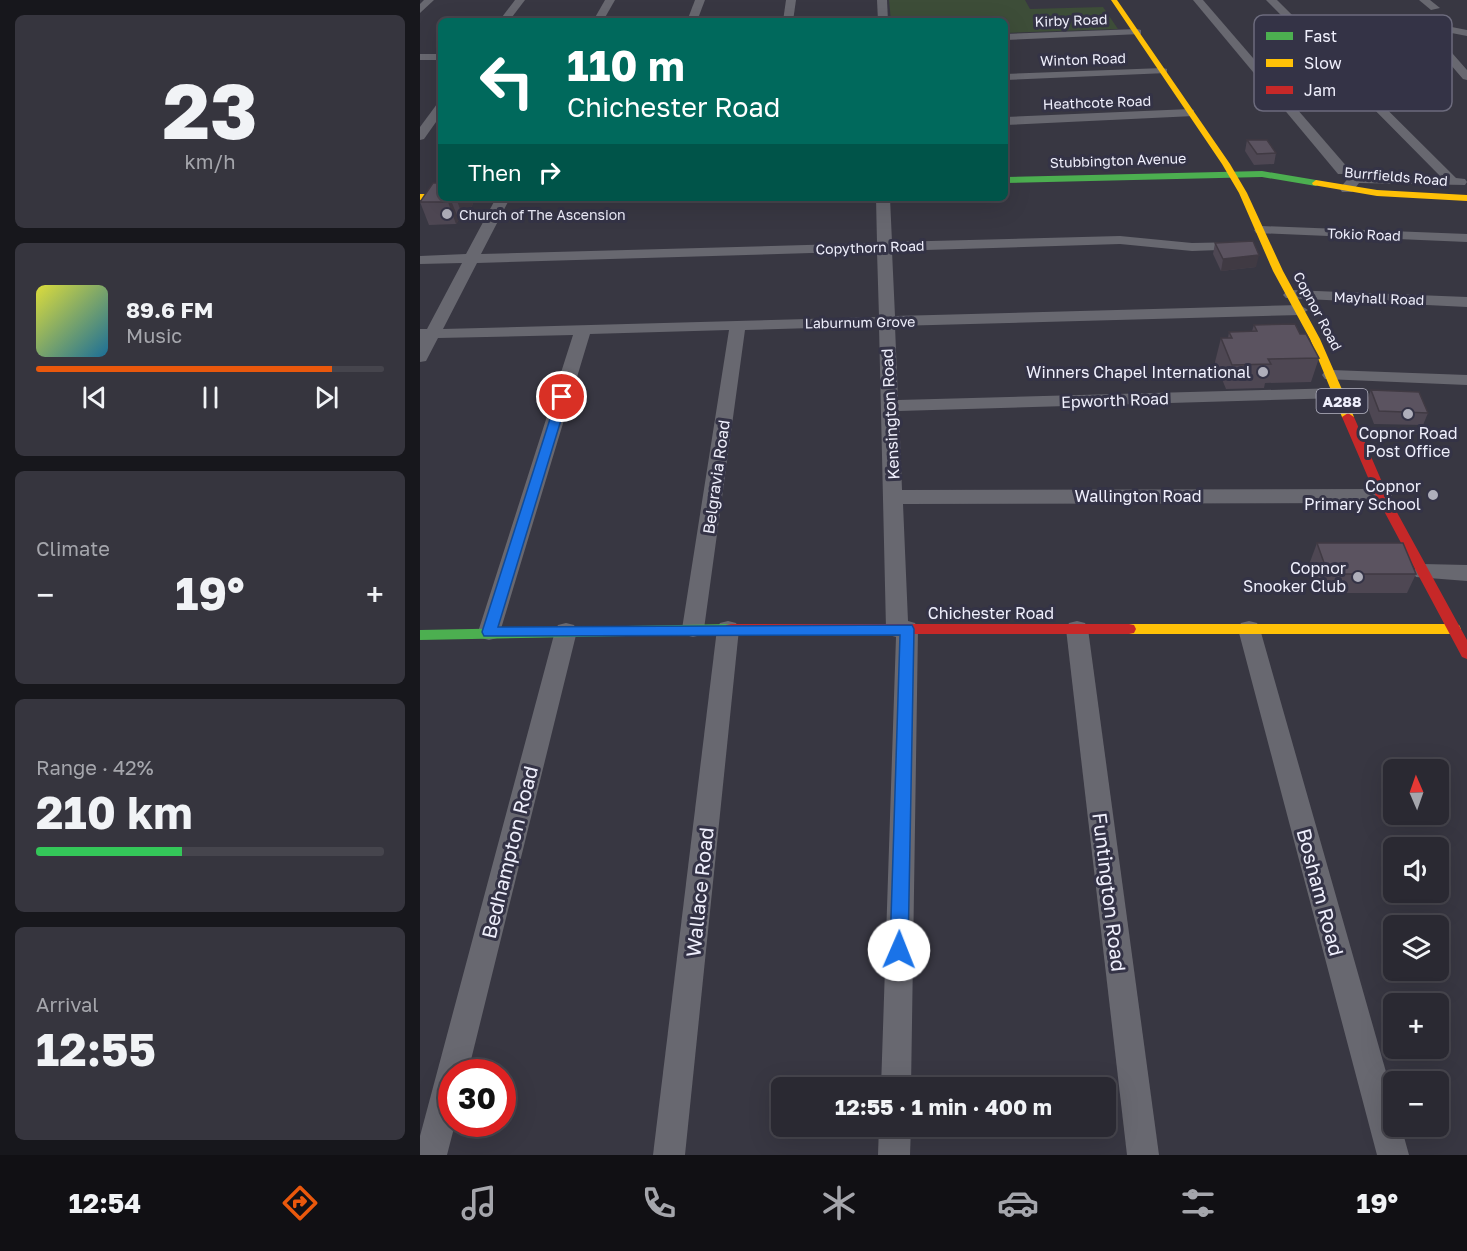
<!DOCTYPE html>
<meta charset="utf-8">
<style>
:root{--surface:#2a2932;--page:#36353e;--text:#f1f3f6;--muted:#a5a6ac;--line:#46454d;--accent:#ea580c}
body{margin:0;font-family:"Golos Text",sans-serif;background:var(--page);color:var(--text);height:100vh;display:flex;flex-direction:column;font-size:22px;white-space:nowrap}
*{box-sizing:border-box;margin:0}
p{font-size:20px;color:var(--muted)}
.icon{flex:none;width:33px;height:33px;fill:none;stroke:currentColor;stroke-width:2;stroke-linecap:round;stroke-linejoin:round}
.map{position:relative;flex:1;overflow:hidden}
.side{display:flex;flex-direction:column;gap:15px;padding:15px;background:#17171c;width:420px}
.side>*{flex:none}
.guide{position:absolute;left:18px;top:18px;width:570px;height:183px;border-radius:9px;box-shadow:0 6px 24px #0002,0 0 0 2px var(--line);background:#00695c;color:#fff;overflow:hidden}
.needle{width:39px;rotate:358deg}
.tools{position:absolute;left:963px;top:759px;display:grid;gap:12px}
.tools a{display:grid;place-items:center;width:66px;height:66px;border-radius:9px;background:var(--surface);box-shadow:0 6px 24px #0002,0 0 0 2px var(--line);font-size:30px}
.speed{position:absolute;left:18px;top:1059px;display:flex;gap:12px;font-size:30px;font-weight:700;text-align:center}
.speed>*{display:grid;place-content:center;width:78px;height:78px;border-radius:50%;background:var(--surface);box-shadow:0 6px 24px #0002,0 0 0 2px var(--line);line-height:1}
.speed .limit{border:9px solid #d22;background:#fff;color:#111}
.pin{position:absolute;display:grid;place-items:center;width:51px;height:51px;color:#fff;margin:-26px;border:3px solid #fff;border-radius:50%;box-shadow:0 2px 6px #0007}
.me{position:absolute;width:66px;margin:-33px;rotate:1deg;stroke-linejoin:round;filter:drop-shadow(0 0 4px #0008)}
.turn{display:flex;align-items:center;gap:21px;height:126px;padding:0 30px;font-size:27px}
.turn .icon{width:78px;height:78px;stroke-width:2.5}
.turn b{display:block;font-size:42px;line-height:51px}
.then{display:flex;align-items:center;height:57px;padding:0 30px;background:#0003;gap:12px;font-size:22px}
.big{font-size:45px;font-weight:700;line-height:1.1}
.side .card{flex:1;display:flex;flex-direction:column;justify-content:center;gap:9px;min-width:0;padding:0 21px;border-radius:9px;background:var(--page)}
.side .dial{align-items:center;gap:0}
.dial b{font-size:78px;line-height:1}
.song{display:flex;align-items:center;gap:18px}
.cover{width:72px;height:72px;border-radius:9px;background:linear-gradient(135deg,hsl(60 70% 55%),hsl(200 70% 35%))}
.played{height:6px;border-radius:3px;background:linear-gradient(90deg,var(--accent) 85%,var(--line) 85%)}
.keys{display:flex;justify-content:space-around;direction:ltr}
.heat{display:flex;justify-content:space-between;align-items:center;font-size:33px;direction:ltr}
.charge{height:9px;border-radius:4px;background:linear-gradient(90deg,#34c759 42%,var(--line) 0)}
.trip{position:absolute;left:351px;top:1077px;width:345px;height:60px;border-radius:9px;background:var(--surface);box-shadow:0 6px 24px #0002,0 0 0 2px var(--line);font-weight:700;line-height:60px;text-align:center}
.tab-bar{display:flex;height:96px;justify-content:space-around;align-items:center;background:#111014;color:var(--muted)}
.tab-bar .icon{width:42px;height:42px}
.tab-bar .current{color:var(--accent)}
.tab-bar b{font-size:27px;color:var(--text)}
main{display:flex;flex:1;min-height:0}
.map>svg:first-child{display:block}
.green{fill:#3d4d38}
.lines{fill:none;stroke-linecap:round;stroke-linejoin:round}
.street{fill:#686870;fill-rule:evenodd}
.fast{fill:#4caf50;fill-rule:evenodd}
.slow{fill:#ffc107;fill-rule:evenodd}
.jam{fill:#c62828;fill-rule:evenodd}
.wall{fill:#4e4753}
.shaded-wall{fill:#403a43}
.building{fill:#5b5360;stroke:#403a43;stroke-width:1.5}
.route{fill:#1a73e8;stroke:#114b97;stroke-width:1.5}
.poi-dot{fill:#afafbb;stroke:#343346;stroke-width:2}
.labels{text-anchor:middle;dominant-baseline:central;stroke-width:6;stroke-linejoin:round;paint-order:stroke}
.far-street-label{font-size:14px;fill:#efeffc;stroke:#343346}
.far-poi-label{font-size:14px;fill:#efeffc;stroke:#343346;text-anchor:start}
.shield{fill:#343346;stroke:#b7b7c5;stroke-width:1.5}
.shield-label{font-size:15px;font-weight:bold;fill:#efeffc}
.poi-label{font-size:16px;fill:#efeffc;stroke:#343346;text-anchor:end}
.street-label{font-size:16px;fill:#efeffc;stroke:#343346}
.near-street-label{font-size:20px;fill:#efeffc;stroke:#343346}
.key{fill:#343346;stroke:#6c6b7d;stroke-width:1.5}
.key-label{font-size:16px;fill:#efeffc}
</style>
<main>
<section class="side">
<div class="card dial"><b>23</b><p>km/h</p></div>
<div class="card">
<div class="song"><i class="cover"></i><div><b>89.6 FM</b><p>Music</p></div></div>
<div class="played"></div>
<div class="keys"><svg class="icon" aria-label="previous" viewBox="0 0 24 24"><path d="M18 5L8 12l10 7zM5 5v14"/></svg><svg class="icon" aria-label="pause" viewBox="0 0 24 24"><path d="M8 5v14M16 5v14"/></svg><svg class="icon" aria-label="next" viewBox="0 0 24 24"><path d="M6 5l10 7-10 7zM19 5v14"/></svg></div>
</div>
<div class="card"><p>Climate</p>
<div class="heat"><a>−</a><b class="big">19°</b><a>+</a></div>
</div>
<div class="card"><p>Range · 42%</p><b class="big">210 km</b><div class="charge"></div></div>
<div class="card"><p>Arrival</p><b class="big">12:55</b></div>
</section>
<div class="map">
<svg width="1047" height="1155" viewBox="0 0 1047 1155">
<rect width="100%" height="100%" fill="#383742"/>
<path class="green" d="M469 0H605L610 9 683 7 698 29 585 33V21H471Z"/>
<g class="lines">
<g class="street">
<path d="M4 0H14L0 13V4Z"/>
<path d="M95 0H105L89 21H79Z"/>
<path d="M185 0H195L183 21H173Z"/>
<path d="M275 0H285L277 21H267Z"/>
<path d="M366 0H376L373 21H363Z"/>
<path d="M457 0H467L468 21H458Z"/>
<path d="M773 0H783L928 168 930 171 928 174H918Z"/>
<path d="M846 0H857L1036 178 1045 179 1047 182 1045 185 939 183 932 192H922L920 189C924 183 928 177 935 175L1021 177Z"/>
<path d="M999 0H1010L1020 8 1011 10Z"/>
<path d="M1001 21 1047 30V36L1011 29 1047 70V80L1043 79 998 27 941 30 936 27 941 24Z"/>
<path d="M717 29 721 30V34L585 40V34Z"/>
<rect x="0" y="54" width="21" height="6"/>
<path d="M743 68 747 69V73L585 80V74Z"/>
<path d="M21 103V115L4 139 0 140V127L17 104Z"/>
<path d="M770 109 774 110V116L585 125V117Z"/>
<path d="M76 198H90L61 254 457 243 456 198H470L472 242 700 236 772 243 822 242 829 246 827 249 772 251 700 244 472 251 475 316 880 305 888 310 880 315 475 326 478 400 919 388 925 389 928 393 925 397 919 398 479 411 482 490 962 489 969 491 972 496 969 501 962 503 483 504 488 621 495 623 498 629 491 1088H461L476 637 469 635 466 629 459 326 325 330 284 629 281 635 273 637 265 635 262 629 309 330 170 334 80 632 77 638 69 640 61 638 58 632 153 335 18 338 6 361 0 362V329H7L42 263 0 264V256L46 254ZM457 251 459 317 23 329 57 263Z"/>
<path d="M841 226 1047 234V242L836 233 834 230Z"/>
<path d="M871 290 1047 297V307L866 298 863 295 866 292Z"/>
<path d="M911 370 1047 375V385L905 379 902 375 905 371Z"/>
<path d="M1003 564 1047 565V581L996 577 993 572 996 567Z"/>
<path d="M308 621 316 623 319 629 265 1155H233L297 629 300 623Z"/>
<path d="M657 621 665 623 668 629 739 1155H707L646 629 649 623Z"/>
<path d="M829 621 837 623 840 629 974 1100V1126H981L989 1155H957L818 629 821 623Z"/>
<path d="M146 623 154 625 157 631 48 1072H32V1124H35L27 1155H0V1136L135 631 138 625Z"/>
<path d="M459 1126H491L490 1155H458Z"/>
</g>
<g class="fast">
<path d="M842 171 896 180 900 183 896 186 842 177 585 183V177Z"/>
<path d="M311 624 316 625 318 629 316 633 311 634 0 640V630Z"/>
</g>
<g class="slow">
<path d="M691 0H697L810 164 827 193 863 271 900 339 934 417 932 420 928 421 922 417 890 339 853 271 819 193 802 164Z"/>
<path d="M896 180 957 190 1047 195V201L957 196 893 185 892 183Z"/>
<path d="M0 194H21V198H25L0 200Z"/>
<path d="M709 624H1034L1039 625 1041 629 1039 633 1034 634H709L704 633 702 629 704 625Z"/>
</g>
<g class="jam">
<path d="M928 413 934 417 968 496 1047 640V659L1042 657 956 496 922 417Z"/>
<path d="M311 624H709L714 625 716 629 714 633 709 634H311L306 633 304 629 306 625Z"/>
</g>
</g>
<g class="wall">
<path d="M827 140 856 153 854 164 834 165 825 151Z"/>
<path d="M21 198H51L53 204 44 220H39L36 224 9 225 0 202Z"/>
<path d="M795 243 836 267 801 271 793 254Z"/>
<path d="M834 325 880 334 899 358 891 382 845 383 844 388 806 389 795 362 801 338H808L809 332 832 331Z"/>
<path d="M951 390 1008 413 1003 425 954 424 946 403Z"/>
<path d="M897 543 996 574 987 593H901L890 562Z"/>
</g>
<g class="shaded-wall">
<path d="M30 198 39 220 36 224 28 202Z"/>
<path d="M36 198H51L53 204 44 220Z"/>
<path d="M839 255 836 267 801 271 803 259Z"/>
</g>
<g class="building">
<path d="M827 140H847L856 153 837 154Z"/>
<path d="M13 183H21V198H30L28 202H0Z"/>
<path d="M833 241 839 255 803 259 795 243Z"/>
<path d="M875 324 880 334H886L899 358 848 359 851 364 812 365 801 338H812L809 332 837 331 834 325Z"/>
<path d="M951 390 999 392 1008 413 959 411Z"/>
<path d="M897 543H983L996 574H908Z"/>
</g>
<path class="route" d="M142 393 148 397 78 627 492 625 494 629 488 950 486 956 479 959 473 956 470 950 480 635 64 636 62 632 137 397Z"/>
<g class="poi-dot">
<circle cx="27" cy="214" r="6"/>
<circle cx="843" cy="372" r="6"/>
<circle cx="988" cy="414" r="6"/>
<circle cx="1013" cy="495" r="6"/>
<circle cx="938" cy="577" r="6"/>
</g>
<g class="labels">
<g class="far-street-label">
<text transform="translate(651 20) rotate(-2)">Kirby Road</text>
<text transform="translate(663 59) rotate(-2)">Winton Road</text>
<text transform="translate(677 102) rotate(-2)">Heathcote Road</text>
<text transform="translate(698 160) rotate(-2)">Stubbington Avenue</text>
<text transform="translate(976 176) rotate(5)">Burrfields Road</text>
<text transform="translate(944 234) rotate(2)">Tokio Road</text>
<text transform="translate(450 247) rotate(-2)">Copythorn Road</text>
<text transform="translate(959 298) rotate(2)">Mayhall Road</text>
<text transform="translate(898 311) rotate(62)">Copnor Road</text>
<text transform="translate(440 322) rotate(-1)">Laburnum Grove</text>
</g>
<g class="far-poi-label">
<text x="39" y="214">Church of The Ascension</text>
</g>
<rect class="shield" x="896.5" y="389" width="51" height="24" rx="4.5"/>
<g class="shield-label">
<text x="922" y="401">A288</text>
</g>
<g class="poi-label">
<text x="831" y="372">Winners Chapel International</text>
<text x="988" y="433" text-anchor="middle">Copnor Road<tspan x="988" dy="18">Post Office</tspan></text>
<text x="1001" y="486">Copnor<tspan x="1001" dy="18">Primary School</tspan></text>
<text x="926" y="568">Copnor<tspan x="926" dy="18">Snooker Club</tspan></text>
</g>
<g class="street-label">
<text transform="translate(695 400) rotate(-2)">Epworth Road</text>
<text transform="translate(470 414) rotate(-93)">Kensington Road</text>
<text transform="translate(296 477) rotate(-82)">Belgravia Road</text>
<text x="718" y="496">Wallington Road</text>
<text x="571" y="613">Chichester Road</text>
</g>
<g class="near-street-label">
<text transform="translate(89 852) rotate(-76)">Bedhampton Road</text>
<text transform="translate(279 892) rotate(-84)">Wallace Road</text>
<text transform="translate(690 892) rotate(83)">Funtington Road</text>
<text transform="translate(901 892) rotate(75)">Bosham Road</text>
</g>
</g>
<rect x="834" y="15" width="198" height="96" rx="9" class="key"/>
<rect x="846" y="32" width="27" height="8" fill="#4caf50"/>
<rect x="846" y="59" width="27" height="8" fill="#ffc107"/>
<rect x="846" y="86" width="27" height="8" fill="#c62828"/>
<g class="key-label">
<text x="884" y="42">Fast</text>
<text x="884" y="69">Slow</text>
<text x="884" y="96">Jam</text>
</g>
</svg>
<div class="tools">
<a><svg class="needle" viewBox="-14 -14 28 28"><path d="M0-13l5 13h-10z" fill="#e53935"/><path d="M0 13l5-13h-10z" fill="#a5a6ac"/></svg></a>
<a><svg class="icon" aria-label="sound" viewBox="0 0 24 24"><path d="M4 9h4l5-4v14l-5-4H4zM17 9q2 3 0 6"/></svg></a>
<a><svg class="icon" aria-label="layers" viewBox="0 0 24 24"><path d="M12 4l9 5-9 5-9-5zM3 14l9 5 9-5"/></svg></a>
<a>+</a>
<a>−</a>
</div>
<div class="speed"><div class="limit">30</div></div>
<div class="pin" style="left:142px;top:397px;background:#d93025"><svg class="icon" aria-label="arrive" viewBox="0 0 24 24"><path d="M6 21V4h12l-3 4 3 4H6"/></svg></div>
<svg class="me" style="left:479px;top:950px" viewBox="-20 -20 40 40"><circle r="19" fill="#fff"/><path d="M0-13L10 11 0 6-10 11z" fill="#1a73e8"/></svg>
<div class="trip">12:55 · 1 min · 400 m</div>
<div class="guide">
<div class="turn"><svg class="icon" aria-label="left" viewBox="0 0 24 24"><path d="M17 20v-9H6M10 6l-5 5 5 5"/></svg><div><b>110 m</b>Chichester Road</div></div>
<div class="then">Then<svg class="icon" aria-label="right" viewBox="0 0 24 24"><path d="M7 20v-9h11M14 6l5 5-5 5"/></svg></div>
</div>
</div>
</main>
<nav class="tab-bar">
<b>12:54</b>
<svg class="icon current" aria-label="directions" viewBox="0 0 24 24"><path d="M12 3l9 9-9 9-9-9zM9 14v-3h6M13 9l2 2-2 2"/></svg>
<svg class="icon" aria-label="music" viewBox="0 0 24 24"><path d="M9 18V5l10-2v13"/><circle cx="6" cy="18" r="3"/><circle cx="16" cy="16" r="3"/></svg>
<svg class="icon" aria-label="phone" viewBox="0 0 24 24"><path d="M5 4h4l2 5-3 2q2 4 5 5l2-3 5 2v4C11 20 4 13 5 4z"/></svg>
<svg class="icon" aria-label="climate" viewBox="0 0 24 24"><path d="M12 3v18M4 7l16 10M4 17L20 7"/></svg>
<svg class="icon" aria-label="car" viewBox="0 0 24 24"><path d="M5 17H2v-5l4-1 3-4h7l3 4 3 1v5h-3M9 17h6M6 11h13"/><circle cx="7" cy="17" r="2"/><circle cx="17" cy="17" r="2"/></svg>
<svg class="icon" aria-label="filters" viewBox="0 0 24 24"><path d="M4 7h16M4 17h16"/><circle cx="9" cy="7" r="2"/><circle cx="15" cy="17" r="2"/></svg>
<b>19°</b>
</nav>
